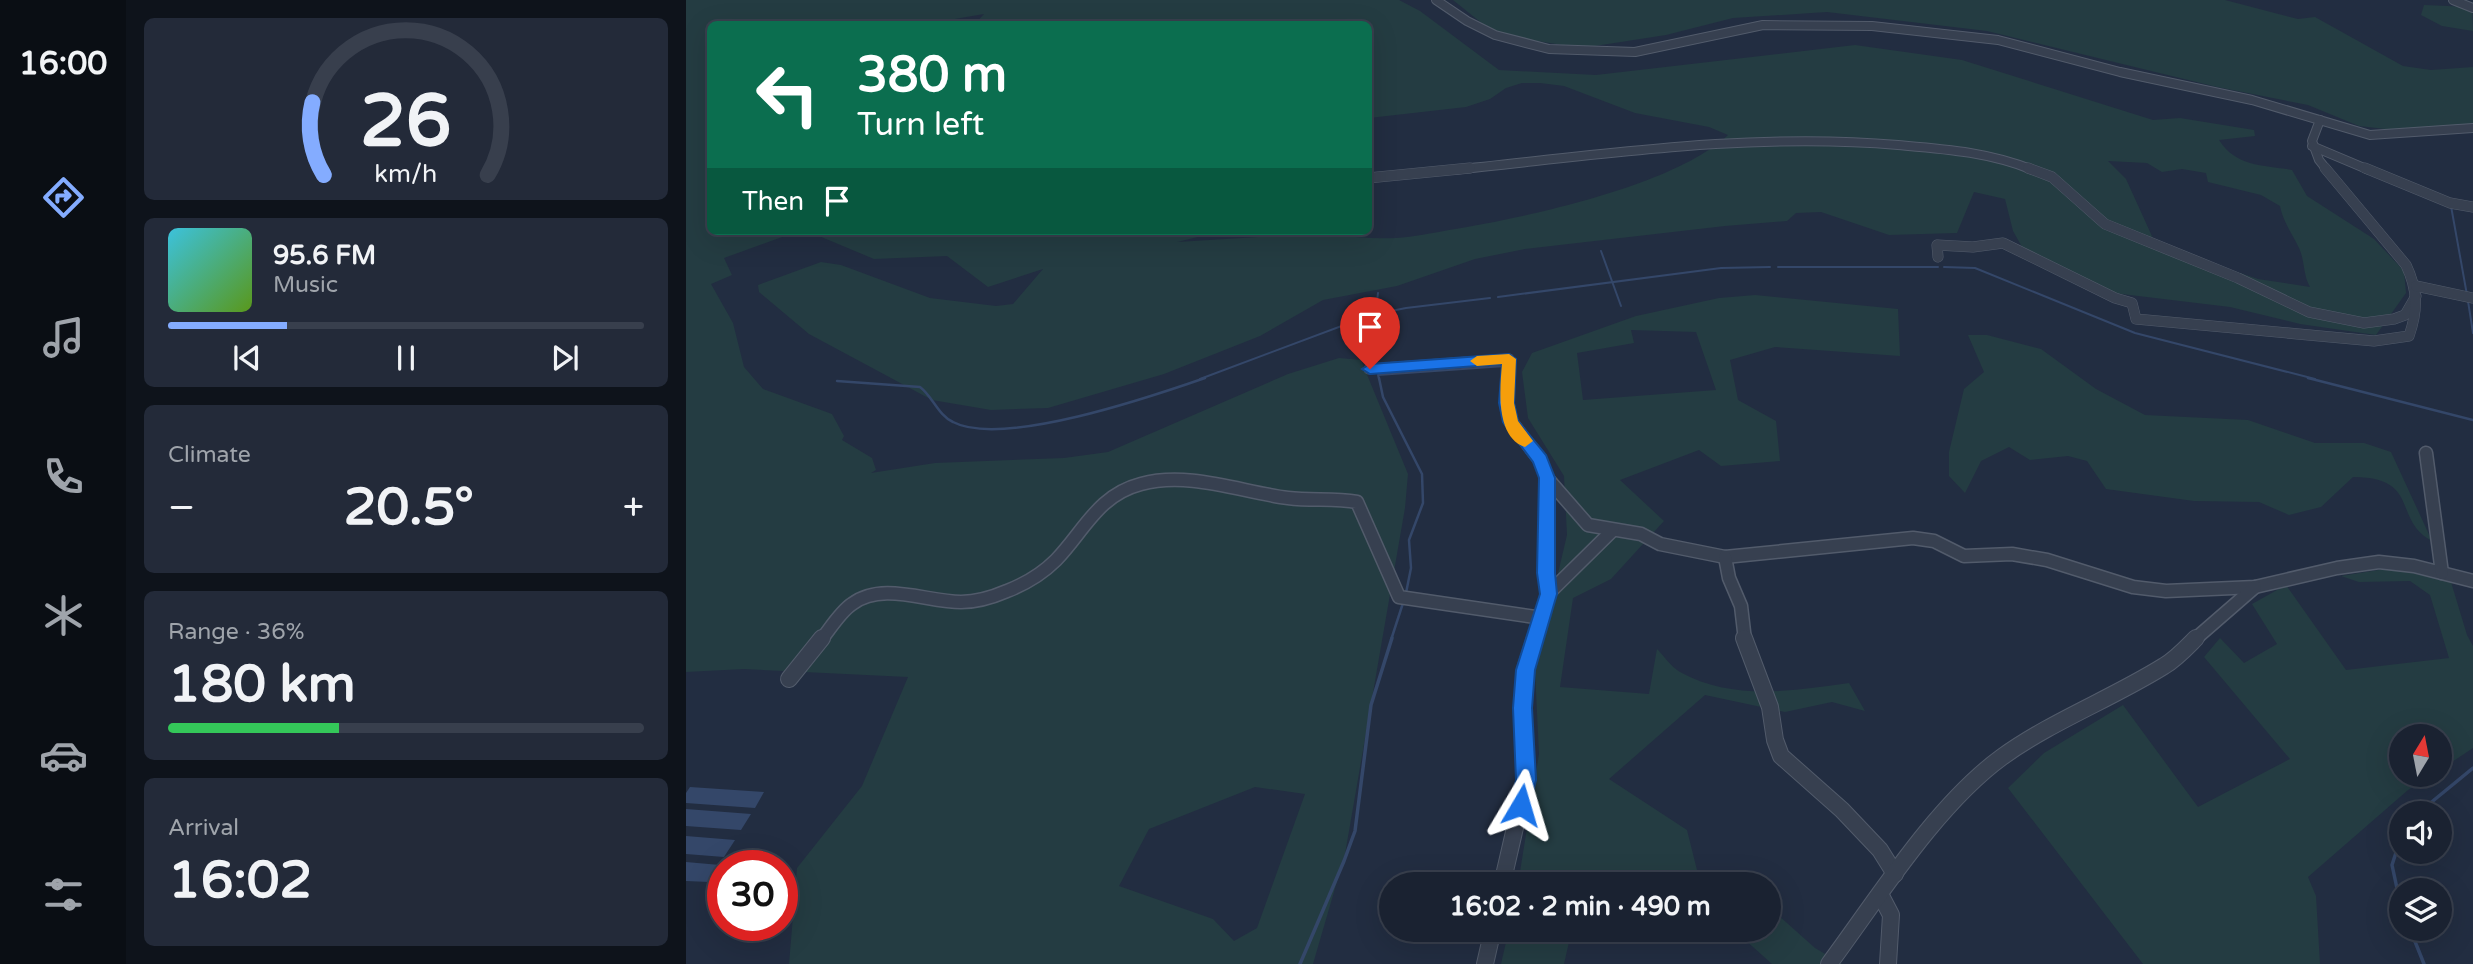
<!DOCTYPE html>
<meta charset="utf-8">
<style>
:root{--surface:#1a2231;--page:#232a39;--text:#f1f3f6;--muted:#9fa4ab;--line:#383f4d;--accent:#84acff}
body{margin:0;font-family:"Varela Round",sans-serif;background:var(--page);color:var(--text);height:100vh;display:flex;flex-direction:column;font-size:26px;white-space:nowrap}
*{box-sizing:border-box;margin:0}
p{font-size:23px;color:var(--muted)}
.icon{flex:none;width:38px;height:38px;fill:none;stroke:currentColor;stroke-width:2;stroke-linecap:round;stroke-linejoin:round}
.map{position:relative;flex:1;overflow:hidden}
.drawer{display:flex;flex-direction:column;gap:18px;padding:18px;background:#0e131b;width:560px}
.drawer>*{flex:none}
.hud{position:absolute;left:21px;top:21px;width:665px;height:214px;border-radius:10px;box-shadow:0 7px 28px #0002,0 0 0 2px var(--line);background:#0b6e4f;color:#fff;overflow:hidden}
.needle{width:46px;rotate:10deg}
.fabs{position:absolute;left:1703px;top:724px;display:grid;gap:14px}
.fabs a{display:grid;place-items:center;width:63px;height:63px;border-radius:50%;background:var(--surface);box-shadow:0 7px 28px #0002,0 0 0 2px var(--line);font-size:35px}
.speed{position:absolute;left:21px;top:850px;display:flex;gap:14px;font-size:35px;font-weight:700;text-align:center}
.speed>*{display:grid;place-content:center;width:91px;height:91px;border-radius:50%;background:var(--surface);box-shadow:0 7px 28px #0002,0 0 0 2px var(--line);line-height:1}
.speed .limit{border:10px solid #d22;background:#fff;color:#111}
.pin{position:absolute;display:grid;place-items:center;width:60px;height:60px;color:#fff;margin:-72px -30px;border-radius:50% 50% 50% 0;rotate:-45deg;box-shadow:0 0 7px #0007}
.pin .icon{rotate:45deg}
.me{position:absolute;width:77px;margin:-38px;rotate:7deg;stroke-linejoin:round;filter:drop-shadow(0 0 5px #0008)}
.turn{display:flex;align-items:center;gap:24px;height:147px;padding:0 35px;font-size:32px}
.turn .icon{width:91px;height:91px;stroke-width:2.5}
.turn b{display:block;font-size:49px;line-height:60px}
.then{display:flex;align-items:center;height:66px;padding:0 35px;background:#0003;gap:14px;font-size:26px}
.big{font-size:52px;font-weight:700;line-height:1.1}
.drawer .card{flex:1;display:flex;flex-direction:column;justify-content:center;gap:10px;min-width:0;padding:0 24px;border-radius:10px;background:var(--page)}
.drawer .dial{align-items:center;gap:0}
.dial svg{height:182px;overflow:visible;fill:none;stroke:var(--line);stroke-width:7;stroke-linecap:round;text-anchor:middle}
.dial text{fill:var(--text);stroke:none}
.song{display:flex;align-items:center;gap:21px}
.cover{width:84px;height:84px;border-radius:10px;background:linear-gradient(135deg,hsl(190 70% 55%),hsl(90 70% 35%))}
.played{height:7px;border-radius:4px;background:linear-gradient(90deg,var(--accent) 25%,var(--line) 25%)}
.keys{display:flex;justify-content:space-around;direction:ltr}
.heat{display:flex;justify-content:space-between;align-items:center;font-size:38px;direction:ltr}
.charge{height:10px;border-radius:5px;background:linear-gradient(90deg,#34c759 36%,var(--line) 0)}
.trip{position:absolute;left:693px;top:872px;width:402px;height:70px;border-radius:35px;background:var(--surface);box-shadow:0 7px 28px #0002,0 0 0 2px var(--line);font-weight:700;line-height:70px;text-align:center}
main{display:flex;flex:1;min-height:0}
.tab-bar{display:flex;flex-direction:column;width:126px;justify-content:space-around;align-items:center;background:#0a0e14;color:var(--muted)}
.tab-bar .icon{width:49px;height:49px}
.tab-bar .selected{color:var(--accent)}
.tab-bar b{font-size:32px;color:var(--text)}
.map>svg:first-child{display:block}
.green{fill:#243c42;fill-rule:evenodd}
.water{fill:#344769}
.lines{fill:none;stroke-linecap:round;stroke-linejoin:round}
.stream-far2{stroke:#344769;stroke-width:2}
.stream-far1{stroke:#344769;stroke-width:2.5}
.stream{stroke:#344769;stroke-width:3.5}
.minor-far3-casing{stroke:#525b6b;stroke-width:10}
.minor-far2-casing{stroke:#525b6b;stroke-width:11}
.minor-far1-casing{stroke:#525b6b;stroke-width:15}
.minor-casing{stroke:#525b6b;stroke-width:18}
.minor-far3{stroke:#374050;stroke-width:8}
.minor-far2{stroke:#374050;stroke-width:10}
.minor-far1{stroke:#374050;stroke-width:12}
.minor{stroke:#374050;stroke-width:16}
.route{fill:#1a73e8;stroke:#114b97;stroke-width:2}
.slow{fill:#f59e0b}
</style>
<main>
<nav class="tab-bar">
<b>16:00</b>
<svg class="icon selected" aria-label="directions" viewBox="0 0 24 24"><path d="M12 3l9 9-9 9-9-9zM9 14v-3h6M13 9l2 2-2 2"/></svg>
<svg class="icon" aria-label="music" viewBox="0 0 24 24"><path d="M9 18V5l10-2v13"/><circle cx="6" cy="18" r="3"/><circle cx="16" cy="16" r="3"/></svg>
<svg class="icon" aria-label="phone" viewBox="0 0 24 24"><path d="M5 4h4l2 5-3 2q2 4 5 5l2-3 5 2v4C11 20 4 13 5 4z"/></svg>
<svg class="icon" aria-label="climate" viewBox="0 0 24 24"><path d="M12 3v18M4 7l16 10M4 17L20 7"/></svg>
<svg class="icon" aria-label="car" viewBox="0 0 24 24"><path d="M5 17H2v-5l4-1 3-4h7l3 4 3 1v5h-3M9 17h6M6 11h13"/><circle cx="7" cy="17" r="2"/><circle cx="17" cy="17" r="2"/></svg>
<svg class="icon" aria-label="filters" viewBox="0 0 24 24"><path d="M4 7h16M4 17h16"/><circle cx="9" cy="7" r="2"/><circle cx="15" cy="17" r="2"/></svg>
</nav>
<section class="drawer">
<div class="card dial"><svg viewBox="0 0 100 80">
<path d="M14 69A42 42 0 1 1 86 69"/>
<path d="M14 69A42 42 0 0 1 9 37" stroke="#84acff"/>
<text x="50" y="56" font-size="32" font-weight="700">26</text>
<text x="50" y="72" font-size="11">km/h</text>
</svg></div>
<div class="card">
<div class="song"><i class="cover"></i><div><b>95.6 FM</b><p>Music</p></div></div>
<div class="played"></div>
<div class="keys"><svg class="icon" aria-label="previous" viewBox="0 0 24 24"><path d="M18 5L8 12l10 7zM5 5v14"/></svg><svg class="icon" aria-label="pause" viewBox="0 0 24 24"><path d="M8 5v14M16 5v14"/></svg><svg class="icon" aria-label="next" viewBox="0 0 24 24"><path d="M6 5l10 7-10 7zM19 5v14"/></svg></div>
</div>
<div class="card"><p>Climate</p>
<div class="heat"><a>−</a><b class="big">20.5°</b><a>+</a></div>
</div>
<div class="card"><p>Range · 36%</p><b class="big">180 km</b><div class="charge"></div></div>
<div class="card"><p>Arrival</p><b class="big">16:02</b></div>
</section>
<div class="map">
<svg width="1787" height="964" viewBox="0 0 1787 964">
<rect width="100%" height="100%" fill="#222d41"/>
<g class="green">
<path d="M0 0H713L734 11 813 70 910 75 1169 45 1276 60 1467 120 1494 118 1568 130 1569 136 1533 140C1550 167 1577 165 1606 170L1621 196 1688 239 1718 271 1720 293 1690 335 1614 324 1544 307 1419 292 1340 254 1327 231 1319 199 1288 192 1271 233 1203 235 1135 212 1110 213 1101 221 1039 226 839 249 789 259 711 286 637 300 574 336 478 374 362 408 305 410 246 400 123 334 73 292 72 285 135 262 155 265 244 298 310 306 327 304 357 269 302 287 261 256 188 259 121 231H537L491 242 572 237 570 231H641V234C665 237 687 239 710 238 728 237 746 233 763 230 838 218 988 186 1042 135L1023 127 949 113 878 86 854 83H836L820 88 804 99 780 107 683 118 682 24H289L298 14 263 20 271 24H24V231H113L38 258 46 275 25 284 47 323 58 367 77 389 146 414 158 436 156 440 186 458 190 470 185 473 249 463 378 458 422 452 602 374 653 358 675 360 722 474 719 508 659 854 627 964H103L111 868 176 786 222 677 58 669 0 672ZM1422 161 1461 163 1476 172 1496 169 1520 173 1522 182 1575 195 1594 206C1597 222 1606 233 1613 248 1619 261 1617 275 1624 287L1572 279 1470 245 1440 179ZM569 787 619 794 571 928 548 941 527 919 433 886 463 829Z"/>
<path d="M767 0H1539L1612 19 1629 17 1717 66 1745 70 1787 67V127L1708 130 1673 126 1622 105 1531 87 1301 31 1141 12 1047 18 980 35 896 48 826 37 803 29Z"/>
<path d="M1786 0 1787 31 1756 26 1735 15 1738 5 1785 7Z"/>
<path d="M1069 295 1212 309 1214 356 1089 347 1044 360 1052 400 1090 421 1094 461 1035 466 1013 450 934 480 978 521 925 579 887 598 874 687 963 694 971 649C978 656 985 667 994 672 1046 701 1106 691 1163 683L1179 711 1146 702 1099 712 1019 695 923 779 1001 830 1012 874 1033 884H832L853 754 849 671 881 535 878 476 842 418 836 372 846 353 950 316 1033 298ZM945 330 1010 332 1030 390 897 400 891 353 948 343Z"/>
<path d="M1282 335H1301L1355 349 1410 389 1459 415 1562 420 1629 443H1678L1705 452 1746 541C1706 520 1735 477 1667 477L1635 507 1603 515 1573 502 1508 501 1420 489 1401 461 1382 456 1344 460 1323 447 1295 461 1279 493 1263 476V452L1278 389 1298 372Z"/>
<path d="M1705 568 1765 582 1781 635 1787 646V748L1754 770V737H1715V775H1745L1722 790 1622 877 1630 896 1634 964H1457L1322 788 1358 753 1437 705 1512 807 1604 759 1518 657 1534 638 1558 663 1591 644 1566 604 1600 585 1660 670 1763 658 1744 595 1724 581 1673 582 1655 576Z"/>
<path d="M1083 907 1129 948 1156 964H1086L1047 929H1083Z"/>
<path d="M823 929H886L878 964H815Z"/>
</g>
<g class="water">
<path d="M4 787 78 792 69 808 0 803V793Z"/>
<path d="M0 809 65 814 55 830 0 826Z"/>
<path d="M0 836 49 840 38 857 0 854Z"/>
<path d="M0 862 34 865 23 882 0 881Z"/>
</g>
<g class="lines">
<g class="stream-far2">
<path d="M1765 206 1781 295"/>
<path d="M915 251 935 306"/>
<path d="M1092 267H1252"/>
<path d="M1258 267 1289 268 1449 333 1629 379"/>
<path d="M812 297 1035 268 1084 267"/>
<path d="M1782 301 1787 333"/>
<path d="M690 365 685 351 692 293"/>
<path d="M514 379 685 315 720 308 804 298"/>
<path d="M693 379 692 375 819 366"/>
</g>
<g class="stream-far1">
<path d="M693 378 697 397 736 474 737 503 723 540 725 568 720 593"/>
<path d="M1622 378 1787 420"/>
<path d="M151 381 234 387C247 397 252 415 267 422 316 448 467 396 519 378"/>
<path d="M705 640 717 603"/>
</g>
<g class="stream">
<path d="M1731 814 1787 768"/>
<path d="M1715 837 1706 865 1715 907"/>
<path d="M1724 929 1738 964"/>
<path d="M614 964 658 861 669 831 685 705 706 638"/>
</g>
<g class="minor-far3-casing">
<g id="minor-far3">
<path d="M750 0 781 21 809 35 863 49 949 52 1077 25 1186 26 1312 40 1434 72 1566 100 1684 135 1787 128"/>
<path d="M1767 0 1787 8"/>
<path d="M1634 120 1626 141 1633 160 1641 170"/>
<path d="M1626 146 1683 170"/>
<path d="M767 170C915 155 1063 132 1212 145 1258 149 1303 152 1347 170"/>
</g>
</g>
<g class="minor-far2-casing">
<g id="minor-far2">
<path d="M1342 168 1366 177 1419 224 1552 278 1623 312 1678 323 1708 319 1719 315 1730 296"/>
<path d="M1679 168 1764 203 1787 207"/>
<path d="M682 178 784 168"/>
<path d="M1252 257 1251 245 1287 247 1317 243 1429 298 1446 303 1450 319 1688 341 1723 336C1732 310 1732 290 1720 265L1639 168"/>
<path d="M1730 286 1787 298"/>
<path d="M683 369 823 359 822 379"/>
</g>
</g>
<g class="minor-far1-casing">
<g id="minor-far1">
<path d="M822 378 821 403 825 422 854 460 861 478 902 525 955 534 974 544 1039 557 1227 538 1248 541 1278 556 1326 554 1361 560 1447 587 1480 591 1569 587 1651 568 1693 562 1728 566 1787 581"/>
<path d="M1740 453 1756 573"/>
<path d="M1039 557 1043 578 1055 606 1059 640"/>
<path d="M862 594 927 530"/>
<path d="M135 640C144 629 154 612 166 604 196 581 241 602 275 602 291 602 307 597 321 591 339 584 356 574 370 560 398 531 412 495 455 484 503 471 555 492 602 498 625 501 648 498 671 502L713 597 856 618"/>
<path d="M848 640 862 594 861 478"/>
<path d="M1508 640 1569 587"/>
</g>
</g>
<g class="minor-casing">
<g id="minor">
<path d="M1058 638 1084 707 1089 740 1095 756 1156 810 1194 850 1209 874"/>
<path d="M103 679 136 638"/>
<path d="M816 884 840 780 837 708 839 670 849 638"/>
<path d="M1194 894 1205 915 1202 964"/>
<path d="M799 964 807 929"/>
<path d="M1143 964C1192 898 1250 805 1316 757 1366 721 1425 699 1478 666 1490 659 1500 648 1510 638"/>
</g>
</g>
<use href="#minor-far3" class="minor-far3"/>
<use href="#minor-far2" class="minor-far2"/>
<use href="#minor-far1" class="minor-far1"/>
<use href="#minor" class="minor"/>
</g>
<path class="route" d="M823 354 830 359 828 403 832 421 860 455 869 478V573L871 594 849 670 846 708 850 780 842 812 835 815 828 812 825 805 830 780 827 708 830 670 854 594 851 573 853 478 847 462 817 422 813 403 816 364 684 374 676 369 684 364Z"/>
<path class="slow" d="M823 354 830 359 828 403 832 421 847 441 839 447C809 437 814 388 816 364L791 366 784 361 791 356Z"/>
</svg>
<div class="fabs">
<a><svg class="needle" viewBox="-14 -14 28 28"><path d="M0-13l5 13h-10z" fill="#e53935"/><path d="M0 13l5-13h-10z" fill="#9fa4ab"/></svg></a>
<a><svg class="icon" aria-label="sound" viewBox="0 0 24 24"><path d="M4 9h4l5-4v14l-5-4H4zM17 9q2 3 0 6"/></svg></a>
<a><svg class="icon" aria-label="layers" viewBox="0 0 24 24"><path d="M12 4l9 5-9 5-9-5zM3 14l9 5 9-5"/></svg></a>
</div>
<div class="speed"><div class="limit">30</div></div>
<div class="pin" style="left:684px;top:369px;background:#d93025"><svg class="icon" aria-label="arrive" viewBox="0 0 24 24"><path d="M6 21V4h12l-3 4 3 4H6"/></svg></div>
<svg class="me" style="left:835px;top:805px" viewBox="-20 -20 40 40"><path d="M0-17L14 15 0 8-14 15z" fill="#1a73e8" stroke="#fff" stroke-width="4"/></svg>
<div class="trip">16:02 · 2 min · 490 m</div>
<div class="hud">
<div class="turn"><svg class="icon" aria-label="left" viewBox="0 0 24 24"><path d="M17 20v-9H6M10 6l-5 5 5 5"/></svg><div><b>380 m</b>Turn left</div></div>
<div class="then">Then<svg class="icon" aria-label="arrive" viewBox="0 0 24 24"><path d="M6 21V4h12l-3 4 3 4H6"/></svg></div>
</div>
</div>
</main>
